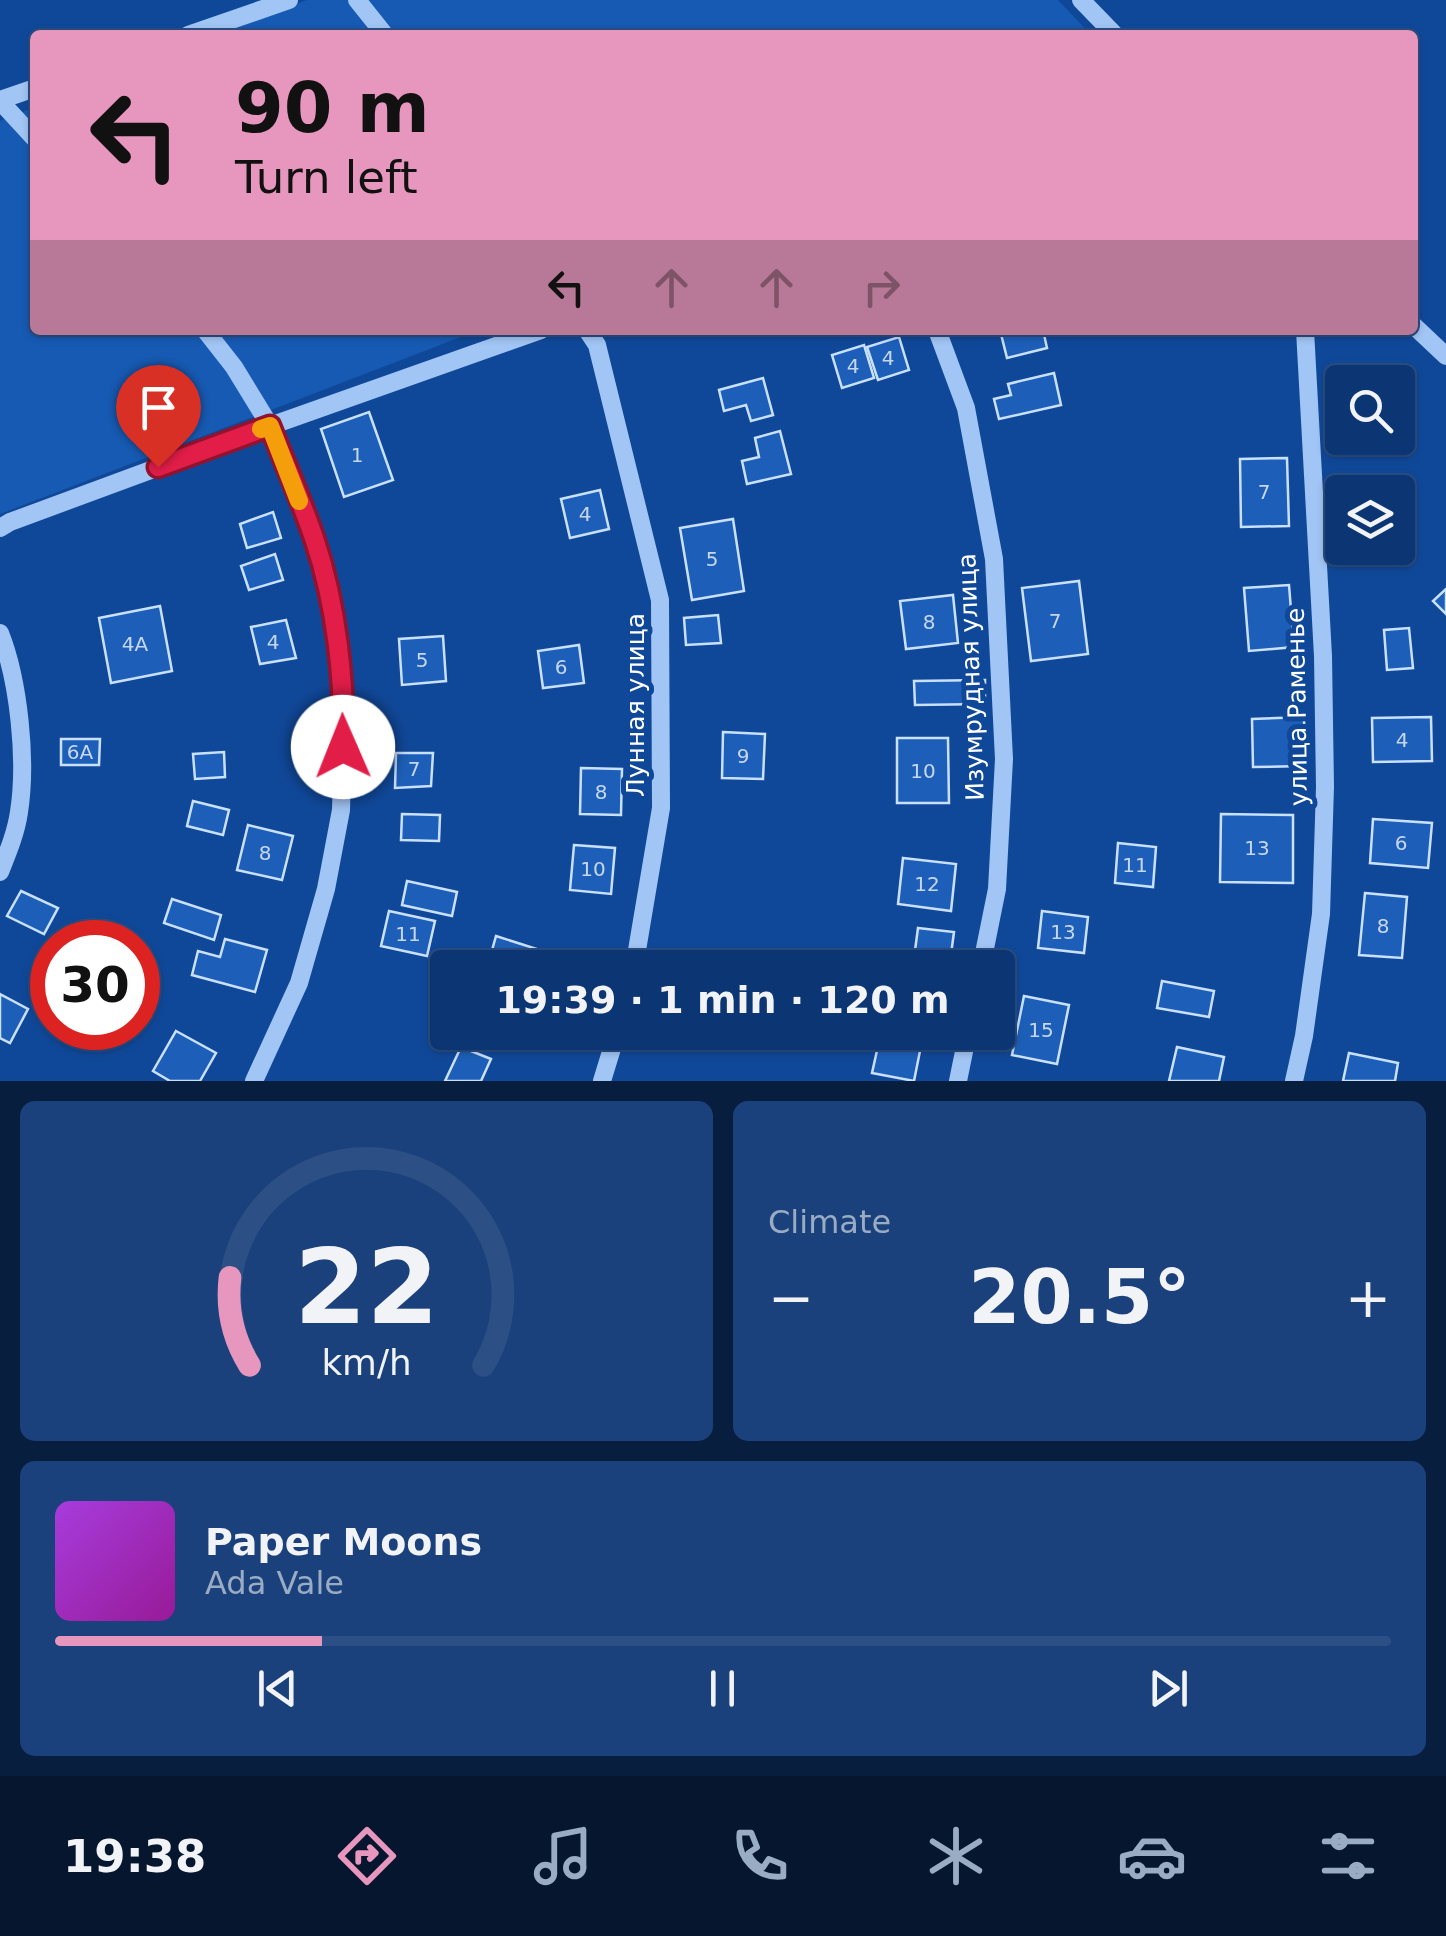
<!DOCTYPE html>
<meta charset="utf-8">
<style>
:root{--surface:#0c3673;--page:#1a417b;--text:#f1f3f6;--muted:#9aabc4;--line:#2c5085;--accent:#e797bd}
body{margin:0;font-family:"DejaVu Sans",sans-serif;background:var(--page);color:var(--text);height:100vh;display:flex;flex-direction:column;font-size:38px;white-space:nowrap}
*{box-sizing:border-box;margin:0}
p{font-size:32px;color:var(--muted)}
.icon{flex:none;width:55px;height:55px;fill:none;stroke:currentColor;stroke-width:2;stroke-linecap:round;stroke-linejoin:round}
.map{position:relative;height:1081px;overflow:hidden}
.side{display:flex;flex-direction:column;gap:20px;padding:20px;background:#071e3f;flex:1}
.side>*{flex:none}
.top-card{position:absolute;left:30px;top:30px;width:1388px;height:305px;border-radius:10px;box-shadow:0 2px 8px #0004,0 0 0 2px var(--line);background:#e797bd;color:#111;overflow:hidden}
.controls{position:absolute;left:1325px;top:365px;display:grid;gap:20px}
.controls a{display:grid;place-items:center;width:90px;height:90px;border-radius:10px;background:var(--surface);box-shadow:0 2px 8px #0004,0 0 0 2px var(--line);font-size:50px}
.speed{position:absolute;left:30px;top:920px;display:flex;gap:20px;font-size:50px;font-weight:700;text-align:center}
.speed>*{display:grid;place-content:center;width:130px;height:130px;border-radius:50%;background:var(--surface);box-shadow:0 2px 8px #0004,0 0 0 2px var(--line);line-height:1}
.speed .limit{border:15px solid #d22;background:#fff;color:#111}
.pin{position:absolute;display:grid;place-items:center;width:85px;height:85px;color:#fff;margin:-102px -42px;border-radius:50% 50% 50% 0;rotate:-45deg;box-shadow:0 0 10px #0007}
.pin .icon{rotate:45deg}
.me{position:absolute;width:110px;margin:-55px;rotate:359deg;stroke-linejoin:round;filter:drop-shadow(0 0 8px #0008)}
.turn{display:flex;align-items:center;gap:35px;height:210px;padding:0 40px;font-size:45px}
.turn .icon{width:130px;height:130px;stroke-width:2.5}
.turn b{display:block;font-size:70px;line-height:85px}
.lanes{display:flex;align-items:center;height:95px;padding:0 40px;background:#0003;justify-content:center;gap:50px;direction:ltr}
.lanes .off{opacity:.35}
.big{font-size:75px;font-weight:600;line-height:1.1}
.side .widget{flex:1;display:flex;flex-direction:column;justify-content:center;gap:15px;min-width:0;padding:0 35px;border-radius:15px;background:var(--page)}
.side .dial{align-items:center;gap:0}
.dial svg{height:260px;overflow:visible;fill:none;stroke:var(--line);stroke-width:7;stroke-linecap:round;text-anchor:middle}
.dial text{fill:var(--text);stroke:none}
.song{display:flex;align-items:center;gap:30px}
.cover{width:120px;height:120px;border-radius:15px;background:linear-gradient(135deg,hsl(280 70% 55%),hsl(300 70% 35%))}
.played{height:10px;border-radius:5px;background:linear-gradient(90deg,var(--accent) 20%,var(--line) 20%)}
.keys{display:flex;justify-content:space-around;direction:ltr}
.heat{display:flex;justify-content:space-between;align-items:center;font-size:55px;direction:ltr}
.side .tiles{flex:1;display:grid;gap:20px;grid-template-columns:1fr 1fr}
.widget:last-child{grid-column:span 2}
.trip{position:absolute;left:430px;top:950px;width:585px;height:100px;border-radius:10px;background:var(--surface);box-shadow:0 2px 8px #0004,0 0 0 2px var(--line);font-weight:600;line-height:100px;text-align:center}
.dock{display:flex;height:160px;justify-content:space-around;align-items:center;background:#05162e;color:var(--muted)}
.dock .icon{width:70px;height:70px}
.dock .active{color:var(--accent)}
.dock b{font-size:45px;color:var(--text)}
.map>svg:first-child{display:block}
.green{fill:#175ab3}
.building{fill:#1d5fb8;stroke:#c9e0fe;stroke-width:2.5}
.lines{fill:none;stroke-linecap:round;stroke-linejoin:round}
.minor{stroke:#a1c5f4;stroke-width:18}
.route-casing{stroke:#92132f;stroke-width:25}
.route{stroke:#e11d48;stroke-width:18}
.slow{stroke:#f59e0b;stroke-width:18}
.labels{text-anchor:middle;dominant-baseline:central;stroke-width:10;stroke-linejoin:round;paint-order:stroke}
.number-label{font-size:20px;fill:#c6d7ed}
.street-label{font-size:25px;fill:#fff;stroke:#104899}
</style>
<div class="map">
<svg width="1446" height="1081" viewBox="0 0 1446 1081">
<rect width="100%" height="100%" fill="#104899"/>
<g class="green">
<path d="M307 0H1058L1091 35H218Z"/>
<path d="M35 107V330H479L0 514V121Z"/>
</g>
<g class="building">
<path d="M1000 330H1043L1047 348 1007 358Z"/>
<path d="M899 337 909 370 878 380 867 347Z"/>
<path d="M864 345 874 378 842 388 832 355Z"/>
<path d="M1054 373 1061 405 999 419 994 399 1011 395 1008 384Z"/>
<path d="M763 378 773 415 751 421 746 405 724 411 719 390Z"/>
<path d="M369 412 393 480 344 497 321 429Z"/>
<path d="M780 431 791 474 747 484 742 461 759 457 755 438Z"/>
<path d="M1287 458 1289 526 1241 527 1240 459Z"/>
<path d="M600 490 609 529 570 538 561 499Z"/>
<path d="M273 512 281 538 247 548 240 524Z"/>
<path d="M733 519 744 591 692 600 680 528Z"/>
<path d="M275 554 283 580 249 590 241 566Z"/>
<path d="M1079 581 1088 654 1031 661 1022 588Z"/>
<path d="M1289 585 1294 647 1249 651 1244 588Z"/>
<path d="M1446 589V614L1433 601Z"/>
<path d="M953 595 958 643 906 649 900 601Z"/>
<path d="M160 606 172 671 111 683 99 618Z"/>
<path d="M718 615 721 643 686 645 684 618Z"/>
<path d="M286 620 296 658 260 664 251 627Z"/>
<path d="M1409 628 1413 668 1387 670 1384 630Z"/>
<path d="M443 636 446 681 402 685 399 639Z"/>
<path d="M579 645 584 683 543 688 538 651Z"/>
<path d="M985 680V704L915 705 914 681Z"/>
<path d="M1304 717 1305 766 1253 767 1252 719Z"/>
<path d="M1431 717 1432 761 1373 762 1372 718Z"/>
<path d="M723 732 765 734 763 779 722 778Z"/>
<path d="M897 738H948L949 803H897Z"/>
<path d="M61 739H100L99 765H61Z"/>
<path d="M224 752 225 777 195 779 193 754Z"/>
<path d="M396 753H433L431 786 395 788Z"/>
<path d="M581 768 622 769 621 815 580 814Z"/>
<path d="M193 801 229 810 223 835 187 826Z"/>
<path d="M402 814 440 815 439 841 401 840Z"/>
<path d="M1221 814 1293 815V883L1220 882Z"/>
<path d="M1373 819 1432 823 1428 868 1370 863Z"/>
<path d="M248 825 293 836 282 880 237 870Z"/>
<path d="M1118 843 1156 847 1153 887 1115 883Z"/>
<path d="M574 845 615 848 611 894 570 890Z"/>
<path d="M903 858 956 864 951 911 898 904Z"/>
<path d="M407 881 457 892 452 916 402 905Z"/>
<path d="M21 891 58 908 44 934 7 916Z"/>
<path d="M1365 893 1407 897 1402 958 1359 955Z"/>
<path d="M172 899 221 915 214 940 164 923Z"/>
<path d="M389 911 435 921 427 956 381 946Z"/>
<path d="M1042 911 1088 917 1084 953 1038 948Z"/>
<path d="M918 928 954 932 950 962 914 958Z"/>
<path d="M496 936 540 950 534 968H487Z"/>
<path d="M225 939 267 950 255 992 192 975 198 951 220 957Z"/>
<path d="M1162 981 1214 991 1209 1017 1157 1008Z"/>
<path d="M0 994 28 1009 10 1043 0 1038Z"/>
<path d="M1024 996 1069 1005 1057 1064 1012 1055Z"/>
<path d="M176 1031 216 1053 200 1081H170L153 1071Z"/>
<path d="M880 1037 921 1046 914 1081 872 1073Z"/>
<path d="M461 1047 491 1059 481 1081H445Z"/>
<path d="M1177 1047 1224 1057 1219 1081H1169Z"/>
<path d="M1349 1053 1398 1063 1395 1081H1343Z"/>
</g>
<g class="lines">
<g class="minor">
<path d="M357 0 385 35"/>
<path d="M1081 0 1115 35"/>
<path d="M188 35 289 0"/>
<path d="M0 100 35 88"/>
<path d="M0 101 35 139"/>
<path d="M1412 324 1446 356"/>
<path d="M205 330 234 367 270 426 316 543 333 616 344 715 341 810 326 889 299 983 254 1081"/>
<path d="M587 330 597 345 660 600 661 808 634 968"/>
<path d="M937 330 966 408 994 559 1004 759 997 889 981 968"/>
<path d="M0 528 10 522 270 426 541 330"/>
<path d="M0 633C19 681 27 761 19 812 16 833 8 852 0 872"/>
<path d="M602 1081 617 1032"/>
<path d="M958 1081 968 1032"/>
<path d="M1294 1081 1304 1036 1321 914 1325 787 1323 656 1305 330"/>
</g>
</g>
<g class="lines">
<g class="route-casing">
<path id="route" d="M158 467 270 426C285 464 302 502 315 541 336 604 345 681 343 747"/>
</g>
<use href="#route" class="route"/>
<path class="slow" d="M261 429 270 426 299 501"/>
</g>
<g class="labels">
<g class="number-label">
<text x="888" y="358">4</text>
<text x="853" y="366">4</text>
<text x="357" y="455">1</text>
<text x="1264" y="492">7</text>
<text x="585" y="514">4</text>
<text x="712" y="559">5</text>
<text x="1055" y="621">7</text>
<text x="929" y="622">8</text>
<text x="273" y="642">4</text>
<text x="135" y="644">4А</text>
<text x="422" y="660">5</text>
<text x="561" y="667">6</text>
<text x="1402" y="740">4</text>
<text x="80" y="752">6А</text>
<text x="743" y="756">9</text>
<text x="414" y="769">7</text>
<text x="923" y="771">10</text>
<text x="601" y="792">8</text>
<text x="1401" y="843">6</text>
<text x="1257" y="848">13</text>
<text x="265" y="853">8</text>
<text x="1135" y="865">11</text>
<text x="593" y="869">10</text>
<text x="927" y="884">12</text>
<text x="1383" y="926">8</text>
<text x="1063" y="932">13</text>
<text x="408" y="934">11</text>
<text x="1041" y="1030">15</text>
</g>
<g class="street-label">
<text transform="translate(971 677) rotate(-92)">Изумрудная улица</text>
<text transform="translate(635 705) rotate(-90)">Лунная улица</text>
<text transform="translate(1297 707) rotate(-91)">улица Раменье</text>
</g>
</g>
</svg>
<div class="controls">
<a><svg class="icon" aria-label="search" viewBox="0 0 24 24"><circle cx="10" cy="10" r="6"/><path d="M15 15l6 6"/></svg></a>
<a><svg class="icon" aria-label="layers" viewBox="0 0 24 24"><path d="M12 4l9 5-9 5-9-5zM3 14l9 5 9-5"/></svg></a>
</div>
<div class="speed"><div class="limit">30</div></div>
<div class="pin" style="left:158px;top:467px;background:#d93025"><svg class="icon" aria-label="arrive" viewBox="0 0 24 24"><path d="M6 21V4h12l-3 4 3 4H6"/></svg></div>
<svg class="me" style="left:343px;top:747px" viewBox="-20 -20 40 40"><circle r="19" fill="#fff"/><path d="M0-13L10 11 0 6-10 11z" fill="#e11d48"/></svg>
<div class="trip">19:39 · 1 min · 120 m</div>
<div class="top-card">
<div class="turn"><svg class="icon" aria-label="left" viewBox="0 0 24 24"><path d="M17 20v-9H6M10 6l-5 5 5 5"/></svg><div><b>90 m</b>Turn left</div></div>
<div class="lanes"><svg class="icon" aria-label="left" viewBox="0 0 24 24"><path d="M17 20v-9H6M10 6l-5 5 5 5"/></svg><svg class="icon off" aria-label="ahead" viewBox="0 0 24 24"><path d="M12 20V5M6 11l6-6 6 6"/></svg><svg class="icon off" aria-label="ahead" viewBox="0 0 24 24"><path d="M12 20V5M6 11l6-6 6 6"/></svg><svg class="icon off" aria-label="right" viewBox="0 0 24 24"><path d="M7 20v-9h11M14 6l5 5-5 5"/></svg></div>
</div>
</div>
<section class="side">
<div class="tiles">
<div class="widget dial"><svg viewBox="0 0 100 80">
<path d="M14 69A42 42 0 1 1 86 69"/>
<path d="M14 69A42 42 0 0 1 8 42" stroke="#e797bd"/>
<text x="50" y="56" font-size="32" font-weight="700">22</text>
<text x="50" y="72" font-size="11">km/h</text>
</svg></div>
<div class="widget"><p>Climate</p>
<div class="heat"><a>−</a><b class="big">20.5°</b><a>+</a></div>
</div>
<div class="widget">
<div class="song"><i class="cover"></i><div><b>Paper Moons</b><p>Ada Vale</p></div></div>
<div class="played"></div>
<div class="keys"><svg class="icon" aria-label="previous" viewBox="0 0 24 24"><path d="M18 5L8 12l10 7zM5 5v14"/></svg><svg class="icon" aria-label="pause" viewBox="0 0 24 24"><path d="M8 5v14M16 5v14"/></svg><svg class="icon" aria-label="next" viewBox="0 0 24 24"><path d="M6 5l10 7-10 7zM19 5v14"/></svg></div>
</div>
</div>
</section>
<nav class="dock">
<b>19:38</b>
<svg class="icon active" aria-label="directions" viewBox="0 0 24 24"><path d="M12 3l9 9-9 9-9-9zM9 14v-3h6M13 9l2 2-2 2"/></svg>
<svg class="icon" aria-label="music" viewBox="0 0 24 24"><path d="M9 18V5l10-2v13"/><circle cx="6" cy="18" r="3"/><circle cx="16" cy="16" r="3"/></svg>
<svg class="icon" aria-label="phone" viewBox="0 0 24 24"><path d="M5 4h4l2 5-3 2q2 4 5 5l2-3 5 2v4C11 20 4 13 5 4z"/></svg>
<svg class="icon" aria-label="climate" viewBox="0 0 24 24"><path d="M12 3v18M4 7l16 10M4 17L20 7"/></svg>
<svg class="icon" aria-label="car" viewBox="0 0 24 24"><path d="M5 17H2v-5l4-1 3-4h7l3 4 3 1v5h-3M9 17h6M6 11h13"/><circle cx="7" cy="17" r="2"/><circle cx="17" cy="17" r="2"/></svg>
<svg class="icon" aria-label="filters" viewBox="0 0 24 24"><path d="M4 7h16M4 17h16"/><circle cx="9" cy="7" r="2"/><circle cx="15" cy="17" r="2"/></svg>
</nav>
